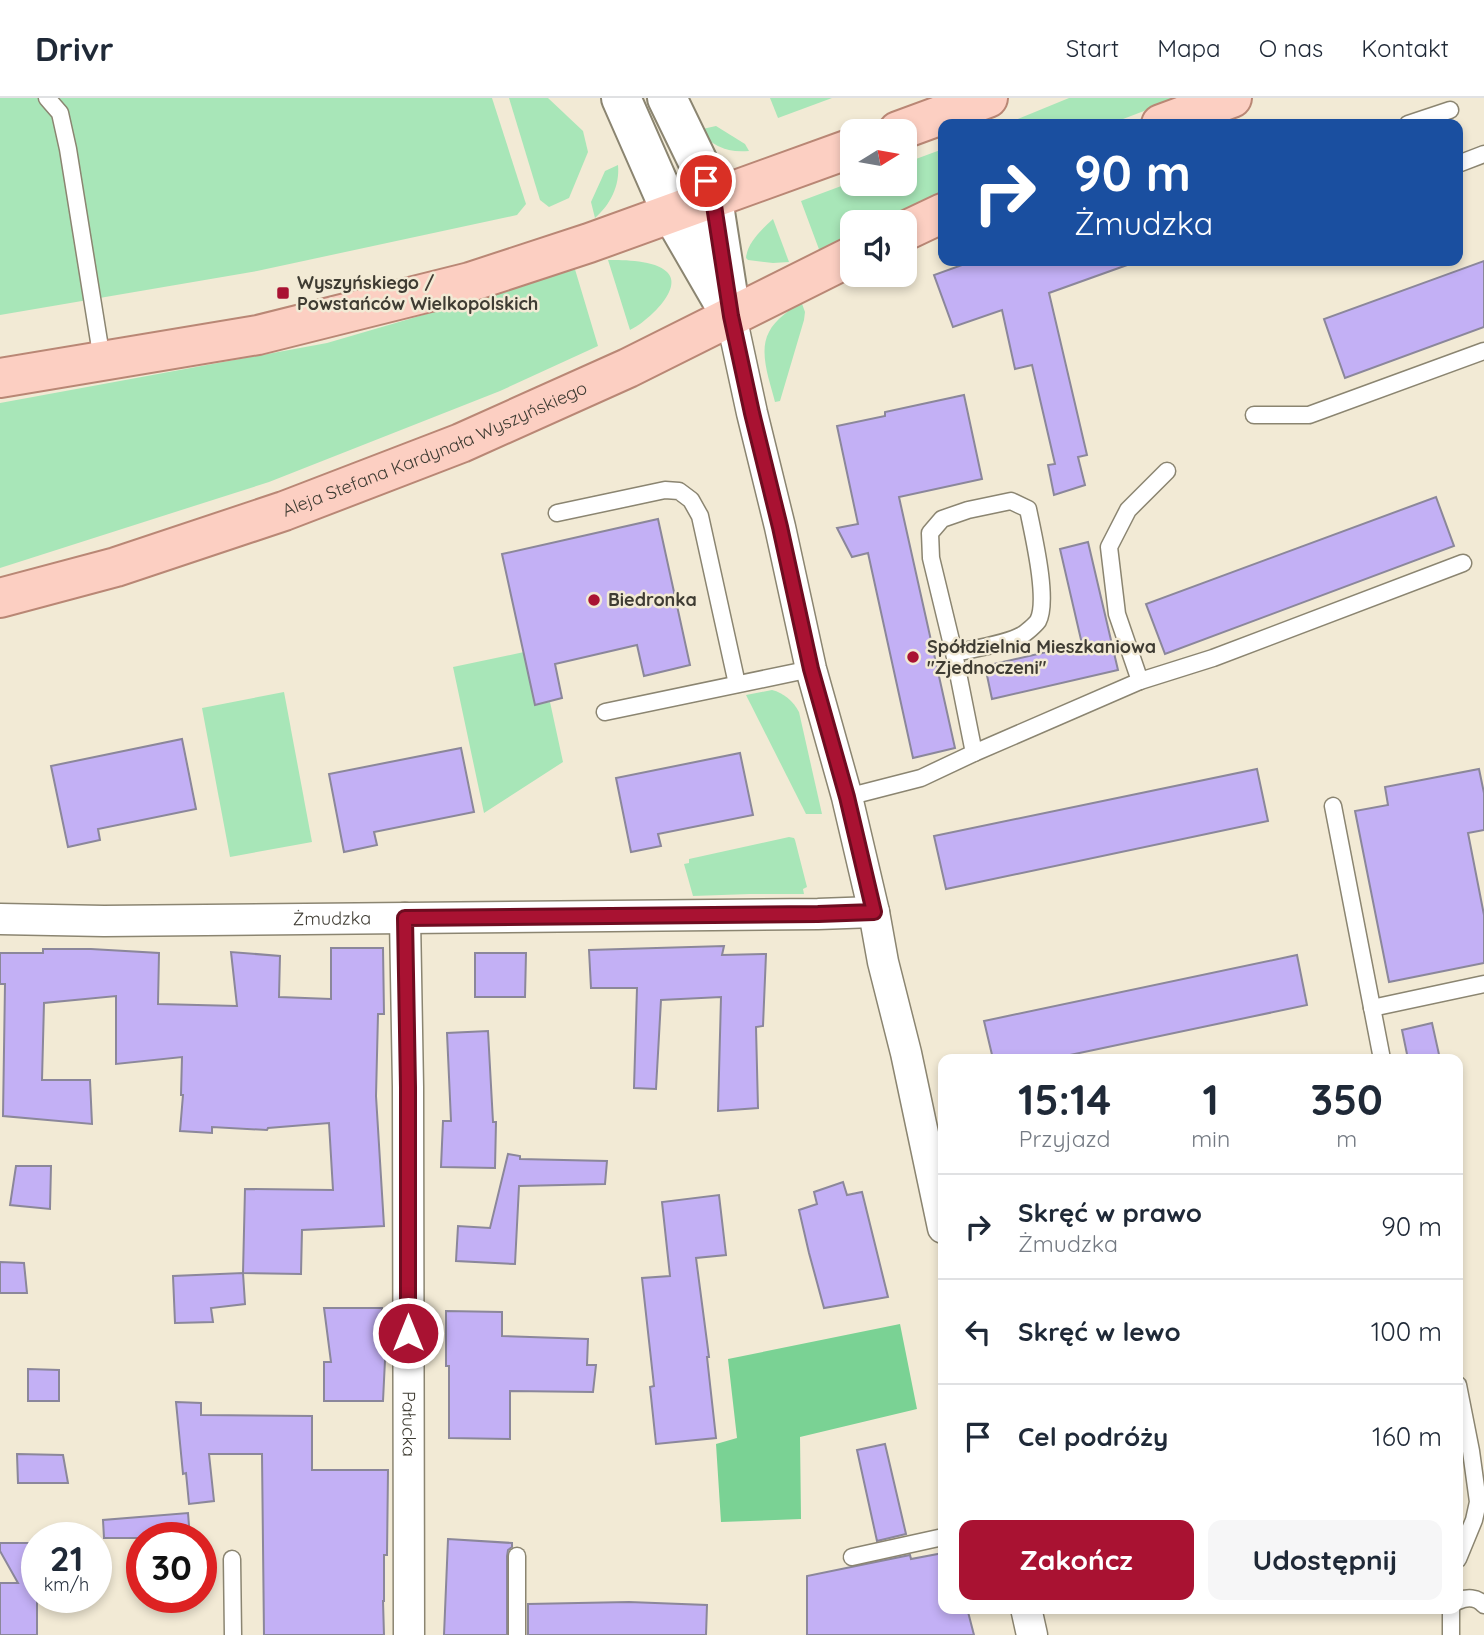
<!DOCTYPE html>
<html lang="pl">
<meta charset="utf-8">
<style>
body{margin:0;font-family:Quicksand,sans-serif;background:#f6f6f7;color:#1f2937;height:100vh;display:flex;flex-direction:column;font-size:26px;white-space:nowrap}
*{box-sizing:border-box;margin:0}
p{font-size:23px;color:#747a83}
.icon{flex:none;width:38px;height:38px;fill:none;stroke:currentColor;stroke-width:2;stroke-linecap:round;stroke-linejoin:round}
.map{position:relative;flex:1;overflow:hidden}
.drawer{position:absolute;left:938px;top:956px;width:525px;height:560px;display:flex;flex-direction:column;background:#fff;border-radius:14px;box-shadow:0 4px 10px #0003}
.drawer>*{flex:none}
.guide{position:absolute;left:938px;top:21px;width:525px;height:147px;border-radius:14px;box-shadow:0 4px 10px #0003;background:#1a4fa0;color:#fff;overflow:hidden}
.needle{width:46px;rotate:79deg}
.buttons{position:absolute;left:840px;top:21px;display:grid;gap:14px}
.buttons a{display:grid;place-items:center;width:77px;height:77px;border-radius:14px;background:#fff;box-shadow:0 4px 10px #0003;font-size:35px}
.speed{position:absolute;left:21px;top:1424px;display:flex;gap:14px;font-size:35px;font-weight:700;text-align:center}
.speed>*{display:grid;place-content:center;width:91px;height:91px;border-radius:50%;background:#fff;box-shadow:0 4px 10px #0003;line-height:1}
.speed small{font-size:18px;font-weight:400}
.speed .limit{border:10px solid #d22;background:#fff;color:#111}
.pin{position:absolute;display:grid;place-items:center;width:60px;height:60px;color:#fff;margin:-30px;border:4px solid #fff;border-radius:50%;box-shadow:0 2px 7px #0007}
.me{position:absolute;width:77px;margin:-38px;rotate:0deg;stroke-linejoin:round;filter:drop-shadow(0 0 5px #0008)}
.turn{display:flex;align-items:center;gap:24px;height:147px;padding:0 21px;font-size:32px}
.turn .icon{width:91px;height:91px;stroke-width:2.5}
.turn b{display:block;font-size:49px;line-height:60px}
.eta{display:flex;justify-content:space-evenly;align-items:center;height:119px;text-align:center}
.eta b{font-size:42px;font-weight:800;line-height:49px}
.primary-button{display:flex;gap:14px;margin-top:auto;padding:14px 21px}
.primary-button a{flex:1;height:80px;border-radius:14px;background:#a91232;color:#fff;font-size:28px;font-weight:800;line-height:80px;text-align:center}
.primary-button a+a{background:#f6f6f7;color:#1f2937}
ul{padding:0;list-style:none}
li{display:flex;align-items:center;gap:21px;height:105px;padding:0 21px;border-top:2px solid #e0e1e3}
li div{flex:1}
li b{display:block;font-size:26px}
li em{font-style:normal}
header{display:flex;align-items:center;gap:42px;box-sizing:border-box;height:98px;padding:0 35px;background:#fff;border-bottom:2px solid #e0e1e3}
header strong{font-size:33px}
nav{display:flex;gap:38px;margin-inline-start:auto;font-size:24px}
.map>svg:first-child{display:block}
.green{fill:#a8e6b8}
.forest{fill:#7ad294}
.building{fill:#c3b0f5;stroke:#8b879a;stroke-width:2}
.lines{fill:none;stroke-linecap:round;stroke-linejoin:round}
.lane-casing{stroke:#8b8571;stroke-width:19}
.street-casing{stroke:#8b8571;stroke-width:33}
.secondary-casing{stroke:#8b8571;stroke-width:42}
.primary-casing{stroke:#b98775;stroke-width:42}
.lane{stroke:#fff;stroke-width:16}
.street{stroke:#fff;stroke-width:30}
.secondary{stroke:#fff;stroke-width:38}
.primary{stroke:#fccfc2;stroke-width:38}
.route-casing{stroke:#6e0c20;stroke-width:18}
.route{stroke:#a91232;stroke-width:12}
.poi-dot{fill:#a91232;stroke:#f2ead5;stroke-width:2.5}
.labels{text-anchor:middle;stroke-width:5;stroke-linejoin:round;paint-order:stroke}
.poi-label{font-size:18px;font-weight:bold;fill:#3f3c33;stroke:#f2ead5;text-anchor:start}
.street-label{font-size:18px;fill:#3f3c33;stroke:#f2ead5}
</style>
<header>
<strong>Drivr</strong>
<nav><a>Start</a><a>Mapa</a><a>O nas</a><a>Kontakt</a></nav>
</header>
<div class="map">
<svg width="1484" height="1537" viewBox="0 0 1484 1537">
<rect width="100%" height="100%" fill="#f2ead5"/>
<!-- green -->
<g class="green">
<path d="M0,0H492L526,106L517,117L257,173L0,217Z"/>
<path d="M509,0H548L583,33L588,54L569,100L549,109L540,102Z"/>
<path d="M770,0H832L778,20Z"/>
<path d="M1069,0H1178L1110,26H1006Z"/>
<path d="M716,28L745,46L749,53C726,55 713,48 698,32Z"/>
<path d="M943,51V94L878,124H852V137L820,154L801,103L852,84V86H905V65Z"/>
<path d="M618,67C620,88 610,107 595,120L591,104L601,82L605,73Z"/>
<path d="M773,121L789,164L773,165L748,162L746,160C747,145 762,131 773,121Z"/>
<path d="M608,162C624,162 655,162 667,174C685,191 644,226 630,232Z"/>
<path d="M574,168L598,248L500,293L269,384L0,470V305L327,245L447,210Z"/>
<path d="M801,203L805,214L804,222L780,303L775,304C770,283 758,254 769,234C775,221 791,212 801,203Z"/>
<path d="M524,554L535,607L550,604L563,664L484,715L453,569Z"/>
<path d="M772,592C784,595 793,603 799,614L822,716H806L746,597Z"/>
<path d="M284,594L312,744L230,759L202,610Z"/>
<path d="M789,739L794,740L795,742L807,789L803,791L804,796H750L693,798L684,766L689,765V761Z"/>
</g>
<!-- forest -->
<path class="forest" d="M900,1226L917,1311L800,1339L801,1421L721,1424L716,1346L737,1340L728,1261Z"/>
<!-- building -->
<g class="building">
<path d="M973,163H1130V166L1049,195L1087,357L1078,359L1085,387L1054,397L1048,367L1055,366L1032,267L1015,271L1002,212L953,229L934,177Z"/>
<path d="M1484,163V229L1345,280L1324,221Z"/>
<path d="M964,297L982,381L899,399L955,650L913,660L868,455L852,459L837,430L858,426L837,328L885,318V314Z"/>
<path d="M1436,399L1454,448L1165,556L1146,506Z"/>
<path d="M658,421L690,567L644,578L637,547L555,566L562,600L535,607L502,456Z"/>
<path d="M1088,444L1118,572L992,601L985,568L1082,546L1060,451Z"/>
<path d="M182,641L196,711L98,731L100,742L68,749L51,668Z"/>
<path d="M461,650L474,714L374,734L377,747L344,754L329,676Z"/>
<path d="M740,655L753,717L658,736L661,748L631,754L616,680Z"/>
<path d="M1257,671L1268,723L946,791L934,738Z"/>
<path d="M1479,671L1484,695V732L1468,735L1484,817V865L1389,884L1355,713L1388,707L1385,689Z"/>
<path d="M724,848L722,857L766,856L763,928L756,929L758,1010L718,1013L721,899L661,902L656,991L634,990L637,890H591L589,852Z"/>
<path d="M331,850H383L384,916H378L376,998L384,1128L302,1132L301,1176L243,1175L245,1091L333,1092L329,1025L268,1030L267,1032L212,1029V1035L180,1033L183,997H181L182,959L116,966V898L44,905L42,982H90L92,1026L3,1018L5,886H0V855H43V851H91L159,855L158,906L237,908L231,854L280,858L279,899L331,901Z"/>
<path d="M475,855H526L525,899H475Z"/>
<path d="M1297,857L1307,907L1051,961H993L984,923Z"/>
<path d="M1432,925L1440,961H1408L1402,932Z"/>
<path d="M488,933L493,1024H496L495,1070L441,1069L443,1023H451L447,935Z"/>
<path d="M508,1056L520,1058V1061L607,1063L605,1086L519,1088L515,1166L456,1163L458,1128L490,1130Z"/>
<path d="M16,1068H51L50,1111L10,1107Z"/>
<path d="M843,1084L847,1097L862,1094L888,1199L824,1210L809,1155L799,1112L817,1106L814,1094Z"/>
<path d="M719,1097L726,1157L696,1160L709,1259H707L716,1340L656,1346L650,1289L654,1288L642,1180L670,1178L662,1104Z"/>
<path d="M0,1164L24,1165L27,1195H0Z"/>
<path d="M243,1175L245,1206L211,1210L213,1224L175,1225L173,1178Z"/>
<path d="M324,1210H382L385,1262L383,1303H324V1264H331Z"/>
<path d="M446,1213L502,1214V1238L588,1241L587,1267H596L593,1294L510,1293V1341L449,1340V1268H446Z"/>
<path d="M28,1271L59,1272V1303H28Z"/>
<path d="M176,1304L201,1305V1317L312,1318V1372H388L387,1457H384V1503H383L384,1537H264L262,1356H209L214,1403L189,1406L186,1375L183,1376Z"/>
<path d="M885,1346L906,1436L877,1443L857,1352Z"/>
<path d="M17,1356L63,1357L68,1385H18Z"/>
<path d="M188,1415L190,1440H104L103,1422Z"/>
<path d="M448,1441L512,1445V1449L508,1452L507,1458V1537H444Z"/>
<path d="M0,1445H37V1537H0V1485H18L0,1453Z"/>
<path d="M943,1455V1510H967L974,1537H807V1478L910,1457L911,1461Z"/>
<path d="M629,1504L707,1507L706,1537H528V1506Z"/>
</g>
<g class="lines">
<defs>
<g id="lane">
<path d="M47,0L60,15L68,51L102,262"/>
<path d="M1408,26L1450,12"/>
<path d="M1458,66L1484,56"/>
<path d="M1254,317H1309L1484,253"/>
<path d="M557,415L665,392L679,393L691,402L700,418L737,586"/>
<path d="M954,555C972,551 1007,546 1022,537C1026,535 1035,527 1038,523C1049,502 1033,436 1028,411L1011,403L968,412L942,421L930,435L931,460L954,555L974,655"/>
<path d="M1140,583L1117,516L1109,449L1128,412L1167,373"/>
<path d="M605,614L811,571"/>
<path d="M847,699L921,680L974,655L1140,583L1213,560L1463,465"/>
<path d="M1333,708L1382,961"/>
<path d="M1372,910L1484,886"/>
<path d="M1458,1287L1471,1353L1478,1404L1474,1422L1458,1461"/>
<path d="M517,1458V1537"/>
<path d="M852,1459L943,1439"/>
<path d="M232,1461L233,1537"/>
<path d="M1458,1503C1467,1499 1477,1499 1484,1507"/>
<path d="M1451,1510V1537"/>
</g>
<g id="street">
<path d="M731,218L752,315L780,429L811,571L847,699L874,814L883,864L906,955L943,1130"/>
<path id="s1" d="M405,820L408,989L409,1537"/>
<path id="s2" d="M0,821L104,823L818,816L874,814"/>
<path d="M1026,1510L1032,1537"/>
</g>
<g id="secondary">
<path d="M621,0L672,116L731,218"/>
<path d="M667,0L699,66L713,101L728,197"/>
</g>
<g id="primary">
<path d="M1161,26L1232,0"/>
<path d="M898,33L988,0"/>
<path d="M905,133L943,115"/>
<path d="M0,280L258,237L470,184L589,145L852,50"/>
<path id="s3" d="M0,500L116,469L284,413L461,345L628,270L852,158"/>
</g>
</defs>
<!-- lane casing -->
<use href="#lane" class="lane-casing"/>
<!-- street casing -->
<use href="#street" class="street-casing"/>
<!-- secondary casing -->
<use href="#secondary" class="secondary-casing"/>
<!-- primary casing -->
<use href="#primary" class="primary-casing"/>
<!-- lane -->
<use href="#lane" class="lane"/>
<!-- street -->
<use href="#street" class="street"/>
<!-- secondary -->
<use href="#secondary" class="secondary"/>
<!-- primary -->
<use href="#primary" class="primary"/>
</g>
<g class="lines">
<defs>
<path id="route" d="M408,1235V989L405,820L818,816L874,814L847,699L811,571L780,429L752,315L731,218L713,101L706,83"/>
</defs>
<!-- route casing -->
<use href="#route" class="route-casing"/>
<!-- route -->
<use href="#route" class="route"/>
</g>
<!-- markers -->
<g class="poi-dot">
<rect x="276" y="188" width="14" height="14" rx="3.5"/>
<circle cx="594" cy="502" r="7"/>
<circle cx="913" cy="559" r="7"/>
</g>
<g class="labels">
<!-- poi labels -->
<g class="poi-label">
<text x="297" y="191">Wyszyńskiego /<tspan x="297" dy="21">Powstańców Wielkopolskich</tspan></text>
<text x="608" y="508">Biedronka</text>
<text x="927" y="555">Spółdzielnia Mieszkaniowa<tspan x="927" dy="21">"Zjednoczeni"</tspan></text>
</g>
<!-- street labels -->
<g class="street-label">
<text dy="6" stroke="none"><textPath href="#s3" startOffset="460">Aleja Stefana Kardynała Wyszyńskiego</textPath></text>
<text dy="6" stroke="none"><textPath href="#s2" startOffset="332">Żmudzka</textPath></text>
<text dy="6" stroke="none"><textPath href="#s1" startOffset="506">Pałucka</textPath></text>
</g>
</g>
</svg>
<div class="buttons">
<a><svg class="needle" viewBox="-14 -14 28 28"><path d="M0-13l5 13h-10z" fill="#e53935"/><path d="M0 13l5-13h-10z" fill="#747a83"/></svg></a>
<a><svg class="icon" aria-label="sound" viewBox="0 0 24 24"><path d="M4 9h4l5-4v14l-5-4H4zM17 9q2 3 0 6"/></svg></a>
</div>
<div class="speed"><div>21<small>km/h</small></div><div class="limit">30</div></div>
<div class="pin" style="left:706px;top:83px;background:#d93025"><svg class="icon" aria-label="arrive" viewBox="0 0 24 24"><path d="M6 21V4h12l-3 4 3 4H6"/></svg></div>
<svg class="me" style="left:408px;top:1235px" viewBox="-20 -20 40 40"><circle r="17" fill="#a91232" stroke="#fff" stroke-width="3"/><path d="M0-11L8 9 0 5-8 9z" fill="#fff"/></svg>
<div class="guide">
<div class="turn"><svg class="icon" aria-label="right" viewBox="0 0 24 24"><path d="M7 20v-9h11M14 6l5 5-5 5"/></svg><div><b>90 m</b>Żmudzka</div></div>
</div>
<section class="drawer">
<div class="eta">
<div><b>15:14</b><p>Przyjazd</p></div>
<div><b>1</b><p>min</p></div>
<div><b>350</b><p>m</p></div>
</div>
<ul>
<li><svg class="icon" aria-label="right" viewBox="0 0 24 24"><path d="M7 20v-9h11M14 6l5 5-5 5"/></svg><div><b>Skręć w prawo</b><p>Żmudzka</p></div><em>90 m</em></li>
<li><svg class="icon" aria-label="left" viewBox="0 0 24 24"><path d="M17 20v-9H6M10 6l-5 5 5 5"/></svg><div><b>Skręć w lewo</b></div><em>100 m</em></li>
<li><svg class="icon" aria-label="arrive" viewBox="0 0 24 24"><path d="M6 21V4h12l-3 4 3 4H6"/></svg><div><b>Cel podróży</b></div><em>160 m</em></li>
</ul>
<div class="primary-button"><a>Zakończ</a><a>Udostępnij</a></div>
</section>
</div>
